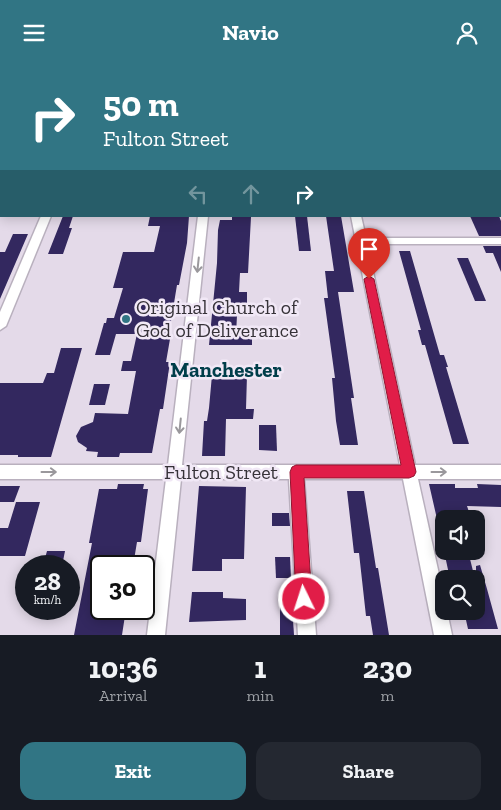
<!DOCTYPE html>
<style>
body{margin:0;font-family:"Zilla Slab",serif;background:#242831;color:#f1f3f6;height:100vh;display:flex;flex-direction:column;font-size:19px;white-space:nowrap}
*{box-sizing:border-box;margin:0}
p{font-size:16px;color:#9ea1a6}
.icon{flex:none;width:28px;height:28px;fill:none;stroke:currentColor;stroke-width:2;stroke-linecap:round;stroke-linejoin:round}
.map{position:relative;height:570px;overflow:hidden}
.panel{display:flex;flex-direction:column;background:#171b24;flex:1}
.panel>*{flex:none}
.guide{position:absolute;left:0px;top:0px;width:501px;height:152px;box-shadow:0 2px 12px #0003;background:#317584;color:#fff;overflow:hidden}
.tools{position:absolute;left:435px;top:445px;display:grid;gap:10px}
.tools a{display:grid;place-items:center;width:50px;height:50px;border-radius:10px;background:#171b24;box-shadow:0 2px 12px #0003;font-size:25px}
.speed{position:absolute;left:15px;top:490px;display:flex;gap:10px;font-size:25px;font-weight:700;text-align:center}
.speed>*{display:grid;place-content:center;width:65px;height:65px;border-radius:50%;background:#171b24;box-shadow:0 2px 12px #0003;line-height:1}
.speed small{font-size:12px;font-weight:400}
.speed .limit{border:2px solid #111;border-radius:8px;background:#fff;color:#111}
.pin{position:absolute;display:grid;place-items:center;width:42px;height:42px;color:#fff;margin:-51px -21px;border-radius:50% 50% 50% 0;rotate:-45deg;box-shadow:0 0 5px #0007}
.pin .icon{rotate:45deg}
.me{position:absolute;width:55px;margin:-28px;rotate:356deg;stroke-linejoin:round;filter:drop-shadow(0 0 4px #0008)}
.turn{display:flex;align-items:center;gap:18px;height:105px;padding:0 20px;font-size:22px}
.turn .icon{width:65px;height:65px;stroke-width:2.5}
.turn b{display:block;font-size:35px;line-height:42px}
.lanes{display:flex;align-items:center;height:48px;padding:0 20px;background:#0003;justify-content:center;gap:25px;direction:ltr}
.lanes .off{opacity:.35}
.eta{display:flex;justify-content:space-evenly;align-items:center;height:85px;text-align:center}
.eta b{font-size:30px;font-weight:800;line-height:35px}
.action{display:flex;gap:10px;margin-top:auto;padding:10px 20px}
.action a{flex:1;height:58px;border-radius:15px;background:#317584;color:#fff;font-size:20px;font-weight:800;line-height:58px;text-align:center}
.action a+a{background:#242831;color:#f1f3f6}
header{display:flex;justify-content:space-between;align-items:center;height:65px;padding:0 20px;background:#317584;color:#fff;font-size:22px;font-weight:800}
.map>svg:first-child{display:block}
.built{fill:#dacde2}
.building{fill:#33285f}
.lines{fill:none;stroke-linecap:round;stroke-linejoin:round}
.street-casing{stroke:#b9b0be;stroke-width:3}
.secondary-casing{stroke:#b9b0be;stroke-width:2}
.street{fill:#fff;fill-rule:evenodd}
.secondary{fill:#fff;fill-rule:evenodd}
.rail-casing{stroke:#68636b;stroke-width:4}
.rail{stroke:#f1e8f6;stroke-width:2.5;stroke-dasharray:7;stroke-linecap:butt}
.oneway{stroke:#9a989c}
.route{fill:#e11d48;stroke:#92132f}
.poi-dot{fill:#317584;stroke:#f1e8f6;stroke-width:2}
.labels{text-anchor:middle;stroke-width:5;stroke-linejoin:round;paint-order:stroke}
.poi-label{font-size:20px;fill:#363238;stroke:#f1e8f6;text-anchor:start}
.street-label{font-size:20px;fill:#363238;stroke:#f1e8f6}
.neighbourhood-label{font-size:21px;font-weight:bold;fill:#003e4a;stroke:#f1e8f6}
</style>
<header><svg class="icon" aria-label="menu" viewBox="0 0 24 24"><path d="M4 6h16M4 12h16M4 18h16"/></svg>Navio<svg class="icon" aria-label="person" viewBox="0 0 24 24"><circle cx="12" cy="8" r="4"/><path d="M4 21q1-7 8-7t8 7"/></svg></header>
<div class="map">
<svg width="501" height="570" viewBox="0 0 501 570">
<rect width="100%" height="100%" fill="#e4dae9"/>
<!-- built -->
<path class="built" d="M0,0H501V14L500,1H1L0,63Z"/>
<!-- building -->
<g class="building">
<path d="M63,151H73L69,163H72L63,189H48Z"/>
<path d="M150,151H189L187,178L179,220H177L168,274H170L166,297H170L163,344H160L152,388H120L119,392H97L98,387L86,386L87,383L78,377L76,371L81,362L93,357L95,348L128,349L136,306H121L123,296H131L137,269H116L110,290H95L104,258H106L107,253H114L123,223H113L123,187H154L160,161H148Z"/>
<path d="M295,151H307L311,186H299Z"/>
<path d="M326,151H341L354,227H338L354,333H351L358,380H340L336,356L332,313H335L324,233H328L325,206H334Z"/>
<path d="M470,151H499L501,156V171H479Z"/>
<path d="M232,152H251L248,208H240L239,227H247V250H237L236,270H252V280H209L217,198L218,165L220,155H232Z"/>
<path d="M13,169H28L0,234V187H5Z"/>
<path d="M483,181H501V207L493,188H486Z"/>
<path d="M399,186H410L440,290H444L448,302H446L469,379H453L425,280H422L418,265H421Z"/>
<path d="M457,193H468L486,236H475Z"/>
<path d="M61,283H82L51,392H18V390H0V318H43L47,308H54Z"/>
<path d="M212,310H247L246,344H254L253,354H226L225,391H202L204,356H207L209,343Z"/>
<path d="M94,319H110L105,340H89Z"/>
<path d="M259,360H276L277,386L259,385Z"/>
<path d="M118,419H144L143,424H148L141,477H137L133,501H101V544H126L122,570H74L92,478H89L99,424H117Z"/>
<path d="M429,419H455V423H478L477,419L501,420V442L467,441L469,447H464L466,454H437Z"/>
<path d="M0,421H20L14,437H0Z"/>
<path d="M199,421L246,422L244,494H222V506H192Z"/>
<path d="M347,426H364L376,503H378L389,570H373L370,551H366L359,488H354Z"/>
<path d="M16,437H40L25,491H0V463H8Z"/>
<path d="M272,448H289L290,461H272Z"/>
<path d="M47,486H65L62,501H43Z"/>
<path d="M444,486H468L475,514H450Z"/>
<path d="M275,492H290L291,513H276Z"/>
<path d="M480,500L487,524L498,564H468L464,546H476V501Z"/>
<path d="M192,527H223V533L246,534V555L189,557Z"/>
<path d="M280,540H292L294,570H280Z"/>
</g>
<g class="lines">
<defs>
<g id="street">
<rect x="484" y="0" width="7" height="1"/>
<rect x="500" y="66" width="1" height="4"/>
<rect x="500" y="118" width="1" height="8"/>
<rect x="0" y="138" width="1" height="6"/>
<path d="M41,151H51L6,261L0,265V247Z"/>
<path d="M198,151H208L182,400H400L351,151H361L366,173H501V179H367L415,400H501V414H418L444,532V546H447L452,570H434L403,414H304L316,570H298L289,414H181L165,570H147L166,414H0V400H168Z"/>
</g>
<g id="secondary">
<rect x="320" y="0" width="10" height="1"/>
<rect x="500" y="11" width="1" height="6"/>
</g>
</defs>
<!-- street casing -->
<use href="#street" class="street-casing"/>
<!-- secondary casing -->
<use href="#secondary" class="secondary-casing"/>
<!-- street -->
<use href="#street" class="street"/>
<!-- secondary -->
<use href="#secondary" class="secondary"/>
<defs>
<g id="rail">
<path d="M121,1L125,0"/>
<path d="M156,1L160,0"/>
</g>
</defs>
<!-- rail casing -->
<use href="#rail" class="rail-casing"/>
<!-- rail -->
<use href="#rail" class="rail"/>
</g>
<!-- one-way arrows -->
<defs><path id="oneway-shaft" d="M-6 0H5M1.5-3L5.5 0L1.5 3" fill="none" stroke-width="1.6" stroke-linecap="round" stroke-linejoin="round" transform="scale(1.25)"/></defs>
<g class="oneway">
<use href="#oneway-shaft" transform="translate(198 200) rotate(96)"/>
<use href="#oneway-shaft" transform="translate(180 361) rotate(96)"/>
<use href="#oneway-shaft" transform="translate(49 407)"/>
<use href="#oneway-shaft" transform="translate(439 407)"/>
</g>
<!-- route -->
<path class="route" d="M369,211L374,214L416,407L414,411L409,413H304L312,534L310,539L304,542L299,539L296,534L290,407L292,402L296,400H401L364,214Z"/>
<!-- markers -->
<circle class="poi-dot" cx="126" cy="254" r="5"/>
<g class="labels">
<!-- poi labels -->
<g class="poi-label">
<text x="136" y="249">Original Church of<tspan x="136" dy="23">God of Deliverance</tspan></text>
</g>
<!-- street labels -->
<g class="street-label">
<text x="221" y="414">Fulton Street</text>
</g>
<!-- neighbourhood labels -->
<g class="neighbourhood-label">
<text x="226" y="312">Manchester</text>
</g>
</g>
</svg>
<div class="tools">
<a><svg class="icon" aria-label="sound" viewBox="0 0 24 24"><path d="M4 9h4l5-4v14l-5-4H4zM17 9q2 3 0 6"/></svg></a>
<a><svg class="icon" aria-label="search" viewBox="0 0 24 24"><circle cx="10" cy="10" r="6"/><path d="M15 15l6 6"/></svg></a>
</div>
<div class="speed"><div>28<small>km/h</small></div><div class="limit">30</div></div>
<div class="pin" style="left:369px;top:214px;background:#d93025"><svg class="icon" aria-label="arrive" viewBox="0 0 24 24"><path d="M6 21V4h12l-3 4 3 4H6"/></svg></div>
<svg class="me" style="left:304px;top:534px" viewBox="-20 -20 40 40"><circle r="17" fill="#e11d48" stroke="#fff" stroke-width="3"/><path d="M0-11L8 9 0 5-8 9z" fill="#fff"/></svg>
<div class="guide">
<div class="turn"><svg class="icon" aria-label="right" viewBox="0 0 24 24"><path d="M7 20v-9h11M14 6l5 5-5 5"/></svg><div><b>50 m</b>Fulton Street</div></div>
<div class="lanes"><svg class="icon off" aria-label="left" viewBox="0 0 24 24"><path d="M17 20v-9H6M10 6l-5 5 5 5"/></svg><svg class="icon off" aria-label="ahead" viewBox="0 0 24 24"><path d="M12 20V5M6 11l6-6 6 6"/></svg><svg class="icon" aria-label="right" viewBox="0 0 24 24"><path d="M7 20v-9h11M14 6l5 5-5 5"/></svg></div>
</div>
</div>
<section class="panel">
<div class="eta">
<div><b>10:36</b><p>Arrival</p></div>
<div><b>1</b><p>min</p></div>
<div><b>230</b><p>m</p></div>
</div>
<div class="action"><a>Exit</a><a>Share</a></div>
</section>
